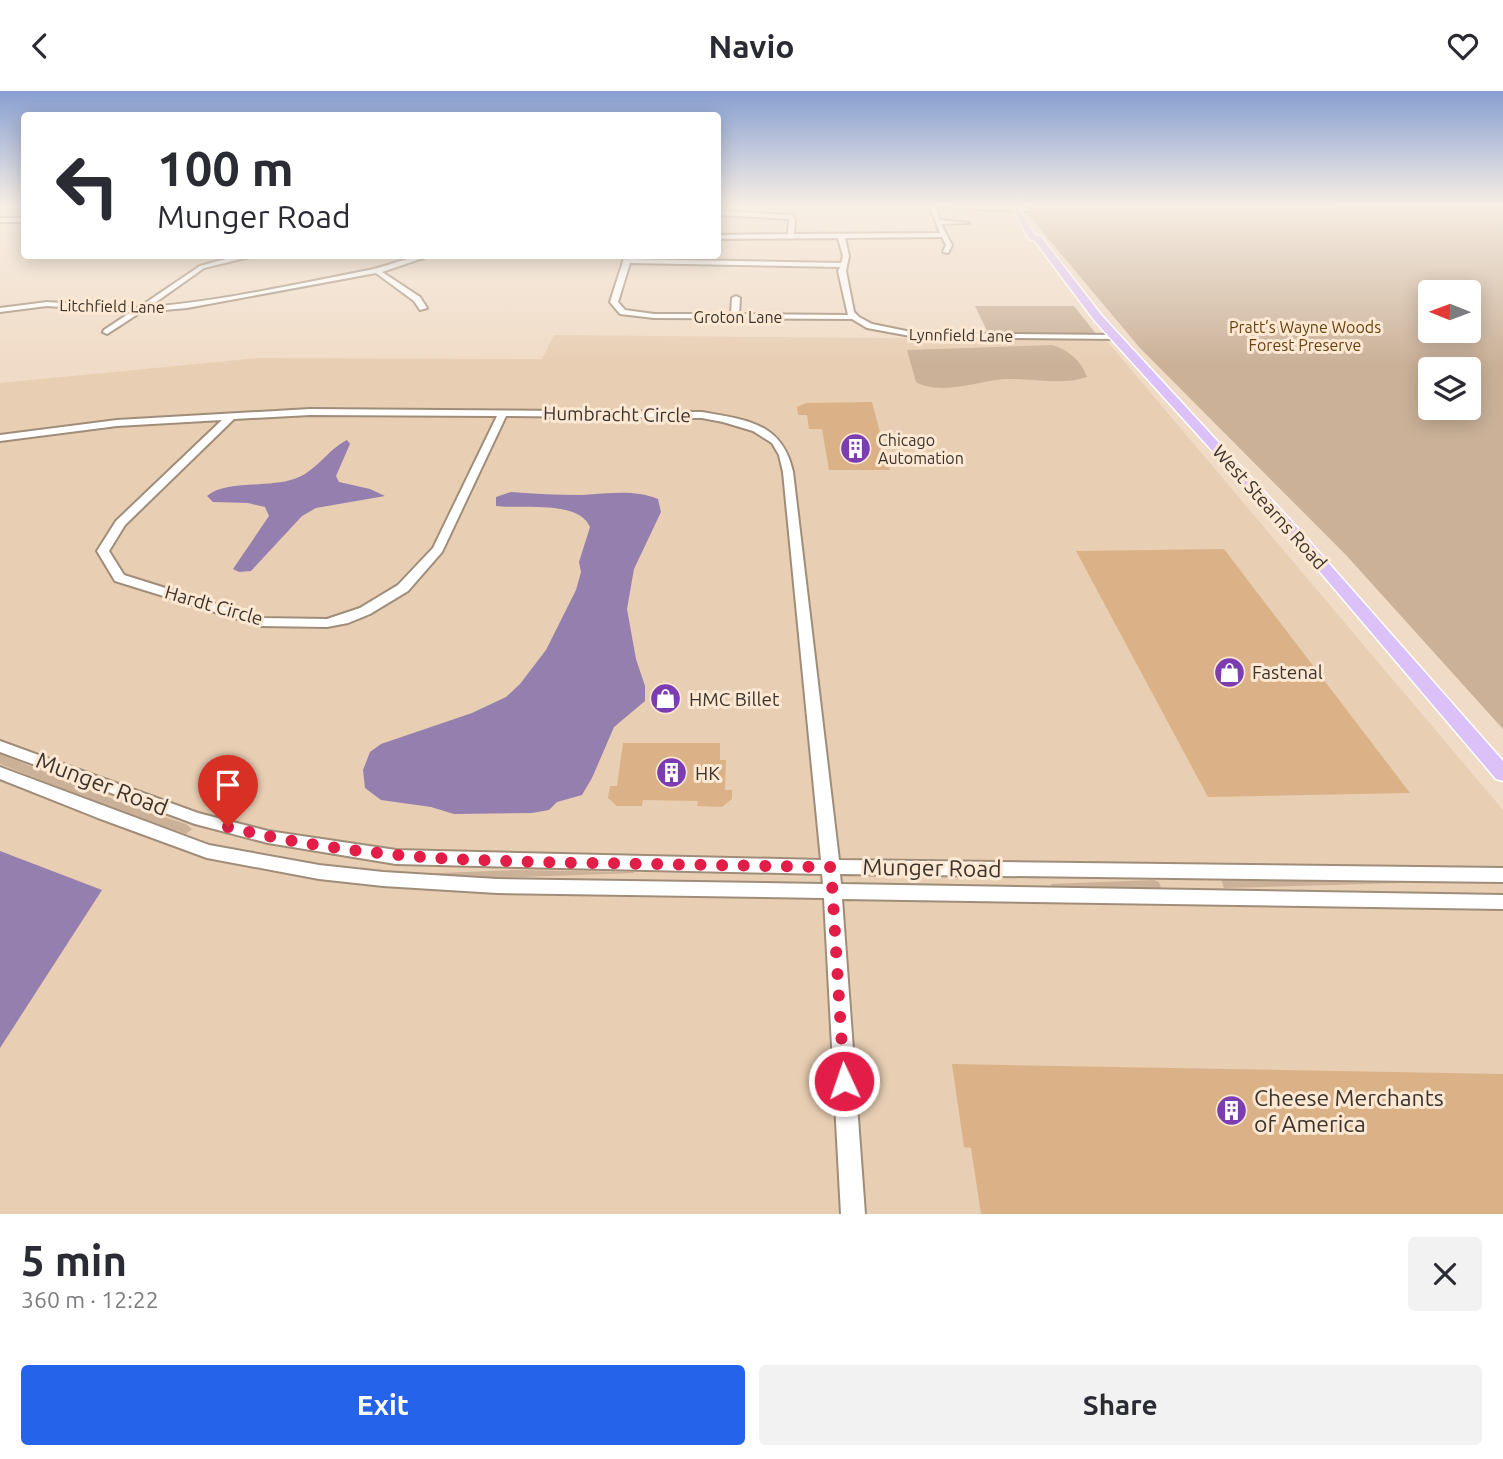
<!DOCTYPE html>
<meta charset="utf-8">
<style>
body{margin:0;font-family:Ubuntu,sans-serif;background:#f2f2f3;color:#2b2b33;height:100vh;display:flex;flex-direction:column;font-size:26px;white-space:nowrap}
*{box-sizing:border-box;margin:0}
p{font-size:23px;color:#7c7c81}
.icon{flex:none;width:38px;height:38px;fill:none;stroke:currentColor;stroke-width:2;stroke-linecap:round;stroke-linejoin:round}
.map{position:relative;height:1123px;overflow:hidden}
.sheet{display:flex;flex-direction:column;background:#fff;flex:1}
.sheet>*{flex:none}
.hud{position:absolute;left:21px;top:21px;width:700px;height:147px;border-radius:7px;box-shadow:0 4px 18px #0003;background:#fff;color:#2b2b33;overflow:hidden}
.needle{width:46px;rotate:271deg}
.controls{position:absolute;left:1418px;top:189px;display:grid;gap:14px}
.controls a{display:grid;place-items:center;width:63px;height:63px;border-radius:7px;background:#fff;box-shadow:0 4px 18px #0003;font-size:35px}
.pin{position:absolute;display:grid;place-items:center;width:60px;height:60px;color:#fff;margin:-72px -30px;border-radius:50% 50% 50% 0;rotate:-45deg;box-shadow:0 0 7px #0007}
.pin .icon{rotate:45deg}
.me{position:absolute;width:77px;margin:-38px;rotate:357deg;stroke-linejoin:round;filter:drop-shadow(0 0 5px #0008)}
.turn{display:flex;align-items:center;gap:24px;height:147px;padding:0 21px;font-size:32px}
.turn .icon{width:91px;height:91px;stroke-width:2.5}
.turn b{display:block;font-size:49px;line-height:60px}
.round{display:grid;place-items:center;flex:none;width:74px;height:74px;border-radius:7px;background:#f2f2f3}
.overview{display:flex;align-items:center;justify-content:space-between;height:119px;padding:0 21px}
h1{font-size:42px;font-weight:700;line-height:52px}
.button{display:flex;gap:14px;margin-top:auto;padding:14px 21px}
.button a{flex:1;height:80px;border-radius:7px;background:#2563eb;color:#fff;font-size:28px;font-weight:700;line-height:80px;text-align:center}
.button a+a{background:#f2f2f3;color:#2b2b33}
header{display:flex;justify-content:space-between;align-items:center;height:91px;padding:0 21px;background:#fff;font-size:32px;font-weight:700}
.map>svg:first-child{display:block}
.built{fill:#e8ceb3}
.green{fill:#cab198;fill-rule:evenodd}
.water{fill:#957fae}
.building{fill:#dbb288}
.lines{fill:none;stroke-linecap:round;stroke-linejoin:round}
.minor-casing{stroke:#a08d79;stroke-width:4}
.major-casing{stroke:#fff;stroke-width:3}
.minor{fill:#fff;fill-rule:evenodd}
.major{fill:#dbc1f7;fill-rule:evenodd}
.route{stroke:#e11d48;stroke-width:12;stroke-dasharray:0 21.6}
.labels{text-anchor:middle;stroke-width:6;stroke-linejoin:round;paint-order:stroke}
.far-street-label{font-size:16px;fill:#3d352d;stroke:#fde8d3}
.far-park-label{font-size:16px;fill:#6a4310;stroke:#fde8d3}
.far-poi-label{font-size:16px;fill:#3d352d;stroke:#fde8d3;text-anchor:start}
.street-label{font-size:19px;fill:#3d352d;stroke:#fde8d3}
.poi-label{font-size:19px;fill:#3d352d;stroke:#fde8d3;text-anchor:start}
.near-street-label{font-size:23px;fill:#3d352d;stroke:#fde8d3}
.near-poi-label{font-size:23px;fill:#3d352d;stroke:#fde8d3;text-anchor:start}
</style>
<header><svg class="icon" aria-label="back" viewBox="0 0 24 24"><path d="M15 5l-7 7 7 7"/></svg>Navio<svg class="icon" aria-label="heart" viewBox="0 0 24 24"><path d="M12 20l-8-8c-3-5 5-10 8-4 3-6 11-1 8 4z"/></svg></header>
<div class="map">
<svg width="1503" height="1123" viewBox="0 0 1503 1123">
<rect width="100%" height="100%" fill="#f0dbc6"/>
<!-- built -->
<g class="built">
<path d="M1022,116H1336L1342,119H1024Z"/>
<path d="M554,244L1106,249L1503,719V1123H0V292L258,267L542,268Z"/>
</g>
<!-- green -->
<g class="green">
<path d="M1336,116H1503V638L1346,464L1140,257L1024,119H1340ZM1430,201H1468V240H1430ZM1430,278H1468V317H1430Z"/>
<path d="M975,215H1074L1097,244H989Z"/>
<path d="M1051,254C1067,257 1082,271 1087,286C1061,295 1030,287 1004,288C978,290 940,305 916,291L907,259Z"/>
<path d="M0,663L130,715L186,733L192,738L186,743L127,723L0,673Z"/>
<path d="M516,779L634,781V782L494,787L416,783Z"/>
<path d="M1221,788L1398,789L1400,792L1224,797Z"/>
<path d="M1154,789L1159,791L1161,797H1052L1051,793Z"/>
</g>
<!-- water -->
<g class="water">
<path d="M347,349L350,353L336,385L339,391L370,398L385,405L316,417L302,425L251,480L239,481L233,478L269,425L265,416L248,412L213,411L207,405C225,389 268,397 294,388C316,381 327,359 347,349Z"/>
<path d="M511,401C534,403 558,404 582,404C608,403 633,398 658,408L661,421L634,478L627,518L636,568L645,595V610L614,636L592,687L582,704L557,711L549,719L532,722L454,723L431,716L381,709L365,697L363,679L370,661L381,653L472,622L506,606L520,593L546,559L576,499L581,481L579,471L590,436C579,409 521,418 496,415V406Z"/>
<path d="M0,760L102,799L0,957Z"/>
</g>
<!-- building -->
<g class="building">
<path d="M872,311L890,379H829L822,338H809L807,324H798L797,316L806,312Z"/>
<path d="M1224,458L1410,702L1208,706L1076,460Z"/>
<path d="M623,652H720V669H726L725,699H732V708L722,716L697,715L698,710L643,709L642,715H617L608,707L610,695H617Z"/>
<path d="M952,973L1503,983V1123H981L971,1057L964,1056Z"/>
</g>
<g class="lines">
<defs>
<g id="minor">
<path d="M930,116H936L940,129L969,132L941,133L952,154L948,162L943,161L946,154L942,146L845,147L849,165L846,180L854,221L859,226L872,233L916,242L1115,244L1119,246L1118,248L916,246L867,237L852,228L654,227L620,223L610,211L625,164H632L631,168L841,172L843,165L838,147L718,148V144L788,143L789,128L718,124V120L791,124L795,128L794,143L940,142ZM630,172L840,176L838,180L848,224L739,223L740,207L736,205L732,207L731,223H654L625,219L618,211Z"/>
<path d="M939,116H1004L1030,118L1027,120Z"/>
<rect x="0" y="127" width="24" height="4"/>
<path d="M240,164H258L204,177L149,216C223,210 296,193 369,179C390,175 410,164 432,164L382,181L420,206L427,217L420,219L414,210L376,182L187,217L141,221L107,243L103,241L104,239L131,221L47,215L0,221V217L47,211L138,217L200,175Z"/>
<path d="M310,318L702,321C746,329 782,331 793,381L839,769L1503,777V791L840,783L841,793L1503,804V818L842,808L865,1123H841L824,807L497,802L383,795L319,788L207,767L98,727L0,688V676L209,754L319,774L383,781L497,788L823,793L822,783L396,773L268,752L195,733L0,661V650L198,722L268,740L396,759L821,769L783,381L779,364L772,352L753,340L723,331L702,327L506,325L442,461L408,500L370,523L348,532L327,536L260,535L115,490L97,460L116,430L222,329L117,335L0,350V344L117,329ZM310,324L497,325L433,457L398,494L360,517L327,528L261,527L124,484L109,460L125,434L234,328Z"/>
</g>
<path id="major" d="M1012,116H1018L1035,144L1041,146L1102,225L1303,443L1503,670V690L1496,688L1293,449L1094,229L1035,150L1029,148Z"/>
</defs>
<!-- minor casing -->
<use href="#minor" class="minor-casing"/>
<!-- major casing -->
<use href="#major" class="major-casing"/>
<!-- minor -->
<use href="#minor" class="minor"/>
<!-- major -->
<use href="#major" class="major"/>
</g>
<!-- sky -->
<linearGradient id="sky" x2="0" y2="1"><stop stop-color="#879fd1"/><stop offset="0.42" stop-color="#f8efe5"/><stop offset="1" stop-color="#f8efe5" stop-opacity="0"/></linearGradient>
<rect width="1503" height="273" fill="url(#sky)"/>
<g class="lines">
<!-- route -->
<path class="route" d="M228,736C353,767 465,770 592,772C671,773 751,775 831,776L844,990"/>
</g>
<!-- icons -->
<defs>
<symbol id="building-disc" viewBox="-11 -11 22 22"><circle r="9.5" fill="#7d3db2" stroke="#fde8d3"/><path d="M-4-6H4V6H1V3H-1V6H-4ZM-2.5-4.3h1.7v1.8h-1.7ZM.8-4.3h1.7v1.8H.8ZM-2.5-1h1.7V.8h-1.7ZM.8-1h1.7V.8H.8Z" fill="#fff"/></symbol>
<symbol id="shop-disc" viewBox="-11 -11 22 22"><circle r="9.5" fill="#7d3db2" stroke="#fde8d3"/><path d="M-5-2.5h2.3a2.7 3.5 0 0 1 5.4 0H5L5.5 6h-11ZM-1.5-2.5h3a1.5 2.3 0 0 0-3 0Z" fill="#fff"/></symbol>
</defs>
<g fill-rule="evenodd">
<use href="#building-disc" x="838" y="340" width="35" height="35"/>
<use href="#shop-disc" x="1212" y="564" width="35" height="35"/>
<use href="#shop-disc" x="648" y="590" width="35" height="35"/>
<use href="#building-disc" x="654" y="664" width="35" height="35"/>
<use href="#building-disc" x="1214" y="1002" width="35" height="35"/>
</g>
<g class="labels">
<!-- far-street labels -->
<g class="far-street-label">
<text transform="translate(112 215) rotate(1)" y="6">Litchfield Lane</text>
<text x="738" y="232">Groton Lane</text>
<text transform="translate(961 244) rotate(1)" y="6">Lynnfield Lane</text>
</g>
<!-- far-park labels -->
<g class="far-park-label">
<text x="1305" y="242">Pratt’s Wayne Woods<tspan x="1305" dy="18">Forest Preserve</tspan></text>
</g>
<!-- far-poi labels -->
<g class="far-poi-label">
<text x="878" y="355">Chicago<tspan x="878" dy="18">Automation</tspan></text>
</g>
<!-- street labels -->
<g class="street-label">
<text transform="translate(617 323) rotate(1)" y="7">Humbracht Circle</text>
<text transform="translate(1270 416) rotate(48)" y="7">West Stearns Road</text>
<text transform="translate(214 514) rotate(16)" y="7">Hardt Circle</text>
</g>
<!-- poi labels -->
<g class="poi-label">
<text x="1252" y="588">Fastenal</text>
<text x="689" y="615">HMC Billet</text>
<text x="695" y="689">HK</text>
</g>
<!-- near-street labels -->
<g class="near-street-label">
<text transform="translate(102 693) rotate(21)" y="8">Munger Road</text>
<text transform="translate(932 777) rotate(1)" y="8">Munger Road</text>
</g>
<!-- near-poi labels -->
<g class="near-poi-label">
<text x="1254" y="1015">Cheese Merchants<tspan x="1254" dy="26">of America</tspan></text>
</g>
</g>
</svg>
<div class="controls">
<a><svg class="needle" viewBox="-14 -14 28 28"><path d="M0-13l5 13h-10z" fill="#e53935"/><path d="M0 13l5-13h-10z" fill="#7c7c81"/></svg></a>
<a><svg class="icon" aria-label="layers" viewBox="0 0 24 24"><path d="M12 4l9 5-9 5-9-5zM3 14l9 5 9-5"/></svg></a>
</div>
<div class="pin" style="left:228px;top:736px;background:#d93025"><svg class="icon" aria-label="arrive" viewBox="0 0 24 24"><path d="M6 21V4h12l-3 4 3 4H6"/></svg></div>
<svg class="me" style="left:844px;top:990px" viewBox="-20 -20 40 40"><circle r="17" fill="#e11d48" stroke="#fff" stroke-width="3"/><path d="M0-11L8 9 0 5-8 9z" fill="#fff"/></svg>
<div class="hud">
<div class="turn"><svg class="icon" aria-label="left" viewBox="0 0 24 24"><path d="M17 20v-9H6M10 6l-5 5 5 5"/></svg><div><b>100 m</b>Munger Road</div></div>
</div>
</div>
<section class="sheet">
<div class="overview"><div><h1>5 min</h1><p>360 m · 12:22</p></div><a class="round"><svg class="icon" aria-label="close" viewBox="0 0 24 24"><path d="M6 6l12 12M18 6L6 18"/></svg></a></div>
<div class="button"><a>Exit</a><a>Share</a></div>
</section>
